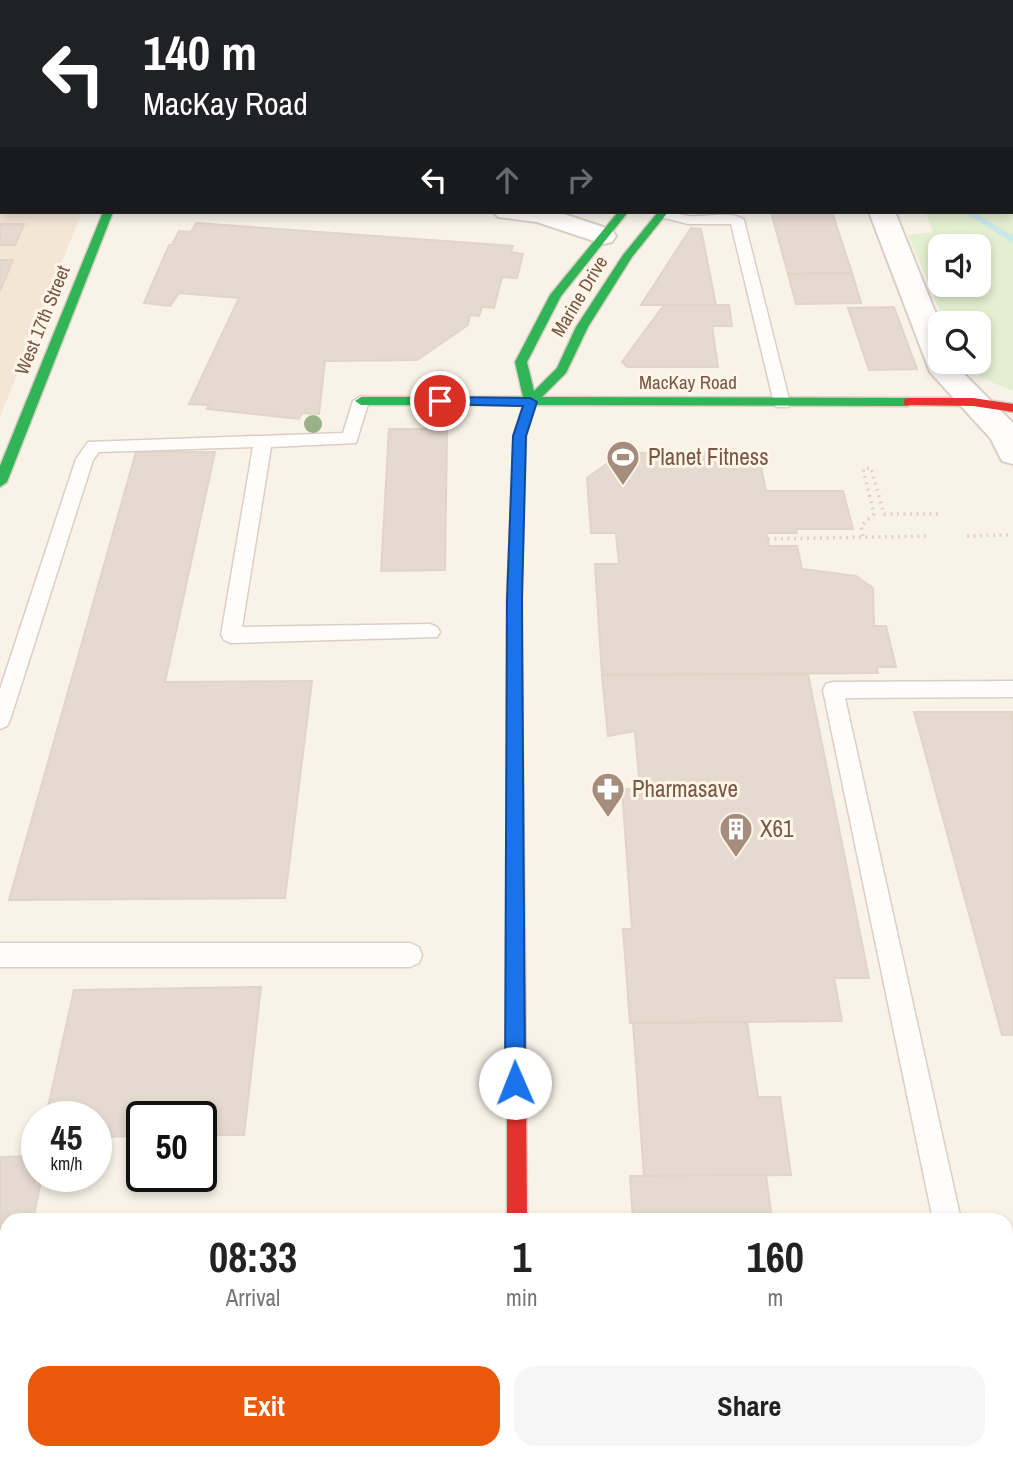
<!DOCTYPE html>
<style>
body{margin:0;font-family:"Archivo Narrow",sans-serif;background:#f6f6f6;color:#222;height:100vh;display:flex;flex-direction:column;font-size:26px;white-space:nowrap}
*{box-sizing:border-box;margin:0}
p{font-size:23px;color:#767676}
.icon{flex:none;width:38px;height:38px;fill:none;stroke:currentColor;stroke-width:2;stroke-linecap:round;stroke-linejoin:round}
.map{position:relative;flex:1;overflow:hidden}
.panel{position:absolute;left:0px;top:1213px;width:1013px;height:247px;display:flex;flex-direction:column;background:#fff;border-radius:21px 21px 0 0;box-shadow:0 4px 10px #0003}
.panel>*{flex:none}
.top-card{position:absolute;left:0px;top:0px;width:1013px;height:214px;box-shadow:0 4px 10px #0003;background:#202124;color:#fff;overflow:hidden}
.fabs{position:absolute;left:928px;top:234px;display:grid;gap:14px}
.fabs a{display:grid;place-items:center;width:63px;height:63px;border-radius:14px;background:#fff;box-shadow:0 4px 10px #0003;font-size:35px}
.speed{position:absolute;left:21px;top:1101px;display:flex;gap:14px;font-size:35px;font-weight:700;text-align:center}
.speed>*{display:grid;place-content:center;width:91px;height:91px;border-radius:50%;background:#fff;box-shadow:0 4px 10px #0003;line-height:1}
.speed small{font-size:18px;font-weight:400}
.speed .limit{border:4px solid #111;border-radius:10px;background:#fff;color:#111}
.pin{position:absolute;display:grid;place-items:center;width:60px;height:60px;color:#fff;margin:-30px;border:4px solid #fff;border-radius:50%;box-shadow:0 2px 7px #0007}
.me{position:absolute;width:77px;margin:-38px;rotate:359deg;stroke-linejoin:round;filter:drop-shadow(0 0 5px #0008)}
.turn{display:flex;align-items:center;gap:24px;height:147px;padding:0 28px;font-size:32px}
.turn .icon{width:91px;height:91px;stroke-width:2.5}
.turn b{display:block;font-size:49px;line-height:60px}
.lanes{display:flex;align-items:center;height:66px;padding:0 28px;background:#0003;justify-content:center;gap:35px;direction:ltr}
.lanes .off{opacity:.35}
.eta{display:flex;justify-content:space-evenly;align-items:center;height:119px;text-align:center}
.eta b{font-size:42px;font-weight:700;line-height:49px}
.button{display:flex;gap:14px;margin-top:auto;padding:14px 28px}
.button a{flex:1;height:80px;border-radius:21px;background:#ea580c;color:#fff;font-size:28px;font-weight:700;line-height:80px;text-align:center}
.button a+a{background:#f6f6f6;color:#222}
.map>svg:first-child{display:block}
.residential{fill:#f4e6d5}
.green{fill:#e3efd0;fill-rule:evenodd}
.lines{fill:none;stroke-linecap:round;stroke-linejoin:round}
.stream{fill:#c8e7e9;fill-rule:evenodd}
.building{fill:#e5dacf;stroke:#e1d4c9;stroke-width:2}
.lane-casing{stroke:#d9cfc5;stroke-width:3}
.street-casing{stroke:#d9cfc5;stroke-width:4}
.fast-casing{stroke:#d8cdc3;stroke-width:3}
.slow-casing{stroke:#d8cdc3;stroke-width:3}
.jam-casing{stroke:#d8cdc3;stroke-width:3}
.path-far1{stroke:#dcd3ce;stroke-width:2.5;stroke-dasharray:1 3.5;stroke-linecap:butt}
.path{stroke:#dcd3ce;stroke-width:3.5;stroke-dasharray:2 4.5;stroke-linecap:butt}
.lane{fill:#fefdfb;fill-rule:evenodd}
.street{fill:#fefdfb;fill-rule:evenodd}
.fast{fill:#30b455;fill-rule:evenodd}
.slow{fill:#ff9f0a;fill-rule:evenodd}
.jam{fill:#e5322d;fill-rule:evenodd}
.tree{fill:#99b088}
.route{fill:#1a73e8;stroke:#114b97;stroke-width:2}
.labels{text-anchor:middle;stroke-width:6;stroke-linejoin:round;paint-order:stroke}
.far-street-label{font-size:19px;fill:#785745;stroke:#fff6e9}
.poi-label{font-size:23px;fill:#785745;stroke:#fff6e9;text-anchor:start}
</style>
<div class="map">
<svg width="1013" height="1458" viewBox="0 0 1013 1458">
<rect width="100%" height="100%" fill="#f8f2e7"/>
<!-- residential -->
<path class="residential" d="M0,147L2,212H82L0,417Z"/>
<!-- green -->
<g class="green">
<path d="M0,0H490L495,2H2V126Z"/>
<path d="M1012,201H1013V391L982,378L963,362H978V324H945L908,235L933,232L925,212H1012ZM940,247H978V285H940Z"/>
</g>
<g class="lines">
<!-- stream -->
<g class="stream">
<rect x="0" y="51" width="2" height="4"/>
<path d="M964,212H973L1013,236V243Z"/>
</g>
</g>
<!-- building -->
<g class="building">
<path d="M898,0H1013V130L1012,2Z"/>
<path d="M771,212H832L852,273L788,274Z"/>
<path d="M196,223L513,246L511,252L523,254L517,278L502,277L494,308L482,307L479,316L470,315L468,325L417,360L325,361L319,414L302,413L299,419L207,409L209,405L189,404L239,298L179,293L170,306L144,303L169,245H172L179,231L191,232Z"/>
<path d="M0,224H24L15,245H0Z"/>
<path d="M691,228L701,229L716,305H641Z"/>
<path d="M0,260H13L0,291Z"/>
<path d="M852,273L861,303L796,304L788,274Z"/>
<path d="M664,305H729L732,326H712L718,367H627L622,362Z"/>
<path d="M894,307L917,369L869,370L848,308Z"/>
<path d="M389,429H447L445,570L381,571Z"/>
<path d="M136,452H215L165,682L312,681L285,898L9,900Z"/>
<path d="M758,452L766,491H843L853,529H796L797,533H766L769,546H797L802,569L856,576L873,588L874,626H886L896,667H877L878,673L602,675L595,564H619L616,533H591L587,478L622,453Z"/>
<path d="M808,674L869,978H834L842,1021L630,1023L623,929H632L622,789H640L635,731L608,736L602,675Z"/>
<path d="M914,712H1013V1035H1002Z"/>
<path d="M261,987L244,1135H201V1116H142V1136L96,1137V1116H46L74,990Z"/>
<path d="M747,1022L758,1097H780L791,1175L644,1176L633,1023Z"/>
<path d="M37,1156V1176H42L33,1220H7V1338L0,1371V1157Z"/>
<path d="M766,1175L772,1220H633L630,1176Z"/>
<path d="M647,1452H803L804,1458H647Z"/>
</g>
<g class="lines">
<defs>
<g id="lane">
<path d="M656,212C668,212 678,214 689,216C705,218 732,210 744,220L790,403L788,407H776L774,403L731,224H688L657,216Z"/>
<path d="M361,396L369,401L356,443L271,447L242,627L430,624L437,627L440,632L437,637L231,643L224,640L221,635L253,447L99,452L93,460L10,720L7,726L0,729V689L76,459L88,442L343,433L353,401Z"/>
<path d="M1013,681V697L845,698L961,1220H933L823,690L826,684L833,682Z"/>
<path d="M0,943H410L419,947L422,955L419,963L410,967H0Z"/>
<path d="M1006,1439L1013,1446V1458H986L985,1452H1006Z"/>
</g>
<g id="street">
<path d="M538,0H567L568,2H539Z"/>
<rect x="0" y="128" width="2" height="15"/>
<path d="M494,212H558L612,230L616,236L612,242L603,244L537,222L498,217Z"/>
<path d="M869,212H895L940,324V362H956L958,368L1013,423V464L1002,461L991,439L930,372Z"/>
</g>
<g id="fast">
<rect x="700" y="0" width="8" height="2"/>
<path d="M801,0H809L800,2Z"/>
<path d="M832,0H841L831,2Z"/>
<path d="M103,212H113L7,482L0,487V466Z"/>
<path d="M618,212H628L561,296L527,362L534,391L557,368L576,327L623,255L658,212H668L632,257L588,327L566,373L542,397L908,398L914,402L908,406L535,405L526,436L521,600L525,965L522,971L516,974L510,971L507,965V600L514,436L523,405H361L355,401L361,397H523L515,362L550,295Z"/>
</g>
<g id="slow">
<rect x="1012" y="175" width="1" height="7"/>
<rect x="509" y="1452" width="24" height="6"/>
</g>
<g id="jam">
<path d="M908,398H973L1013,404V412L973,406L904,405V399Z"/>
<path d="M516,956L522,959L525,965L527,1220H507V965L510,959Z"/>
</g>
</defs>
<!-- lane casing -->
<use href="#lane" class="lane-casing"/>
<!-- street casing -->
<use href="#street" class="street-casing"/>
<!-- fast casing -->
<use href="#fast" class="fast-casing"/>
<!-- slow casing -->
<use href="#slow" class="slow-casing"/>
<!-- jam casing -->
<use href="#jam" class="jam-casing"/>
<!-- path-far1 -->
<path class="path-far1" d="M353,0L359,2"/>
<!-- path -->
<g class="path">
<path d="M863,536L861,526L874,514L863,469L871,468L884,514H939"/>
<path d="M967,536L1011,535"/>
<path d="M768,539L930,536"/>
</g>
<!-- lane -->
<use href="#lane" class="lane"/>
<!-- street -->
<use href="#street" class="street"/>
<!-- fast -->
<use href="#fast" class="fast"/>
<!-- slow -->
<use href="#slow" class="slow"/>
<!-- jam -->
<use href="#jam" class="jam"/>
</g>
<!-- trees -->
<circle class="tree" cx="313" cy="424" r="9"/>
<!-- route -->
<path class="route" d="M440,397L530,398L537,402L526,436L522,600L525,1083L522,1090L515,1093L508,1090L505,1083L507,600L513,436L523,406L436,404V399Z"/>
<!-- icons -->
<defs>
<symbol id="stadium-pin" viewBox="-11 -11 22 30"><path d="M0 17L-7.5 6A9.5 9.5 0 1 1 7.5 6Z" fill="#a58d7e" stroke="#fff6e9"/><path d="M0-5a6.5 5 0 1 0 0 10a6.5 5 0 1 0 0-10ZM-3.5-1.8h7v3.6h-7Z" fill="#fff"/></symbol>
<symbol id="pharmacy-pin" viewBox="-11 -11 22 30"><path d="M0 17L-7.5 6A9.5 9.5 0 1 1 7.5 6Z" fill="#a58d7e" stroke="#fff6e9"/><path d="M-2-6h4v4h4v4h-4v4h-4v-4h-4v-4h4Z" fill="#fff"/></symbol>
<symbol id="building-pin" viewBox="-11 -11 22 30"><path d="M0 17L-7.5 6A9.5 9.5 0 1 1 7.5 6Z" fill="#a58d7e" stroke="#fff6e9"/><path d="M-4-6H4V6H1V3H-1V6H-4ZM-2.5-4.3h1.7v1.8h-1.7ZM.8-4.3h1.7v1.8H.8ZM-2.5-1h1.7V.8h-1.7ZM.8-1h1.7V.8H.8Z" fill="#fff"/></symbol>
</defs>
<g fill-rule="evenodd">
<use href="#stadium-pin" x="604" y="438" width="38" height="52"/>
<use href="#pharmacy-pin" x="589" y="770" width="38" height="52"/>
<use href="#building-pin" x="717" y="810" width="38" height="52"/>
</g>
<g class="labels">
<!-- far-street labels -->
<g class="far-street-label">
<text transform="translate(579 296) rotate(-59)" y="7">Marine Drive</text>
<text transform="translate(42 320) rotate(-68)" y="7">West 17th Street</text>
<text x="688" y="389">MacKay Road</text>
</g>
<!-- poi labels -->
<g class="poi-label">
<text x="648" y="465">Planet Fitness</text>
<text x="632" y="797">Pharmasave</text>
<text x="760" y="837">X61</text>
</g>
</g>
</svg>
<div class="fabs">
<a><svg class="icon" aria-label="sound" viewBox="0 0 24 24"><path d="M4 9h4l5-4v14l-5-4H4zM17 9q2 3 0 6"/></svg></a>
<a><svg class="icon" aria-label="search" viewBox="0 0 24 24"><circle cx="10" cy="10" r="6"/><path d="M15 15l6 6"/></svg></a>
</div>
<div class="speed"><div>45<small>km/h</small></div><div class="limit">50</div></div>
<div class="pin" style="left:440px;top:401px;background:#d93025"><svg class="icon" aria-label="arrive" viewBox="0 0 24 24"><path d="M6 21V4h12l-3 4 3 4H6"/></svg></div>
<svg class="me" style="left:515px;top:1083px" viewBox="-20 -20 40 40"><circle r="19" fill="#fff"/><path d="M0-13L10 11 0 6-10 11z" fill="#1a73e8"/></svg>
<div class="top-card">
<div class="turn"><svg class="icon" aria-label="left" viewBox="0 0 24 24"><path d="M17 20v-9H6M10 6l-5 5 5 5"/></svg><div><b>140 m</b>MacKay Road</div></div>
<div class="lanes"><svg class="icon" aria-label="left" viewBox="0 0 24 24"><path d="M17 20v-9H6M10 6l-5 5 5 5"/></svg><svg class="icon off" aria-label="ahead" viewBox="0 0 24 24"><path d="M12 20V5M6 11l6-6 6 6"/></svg><svg class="icon off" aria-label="right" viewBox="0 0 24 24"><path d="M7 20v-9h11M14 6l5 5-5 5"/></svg></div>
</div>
<section class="panel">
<div class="eta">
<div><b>08:33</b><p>Arrival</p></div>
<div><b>1</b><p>min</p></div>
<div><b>160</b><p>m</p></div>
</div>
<div class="button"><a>Exit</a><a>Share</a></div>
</section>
</div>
